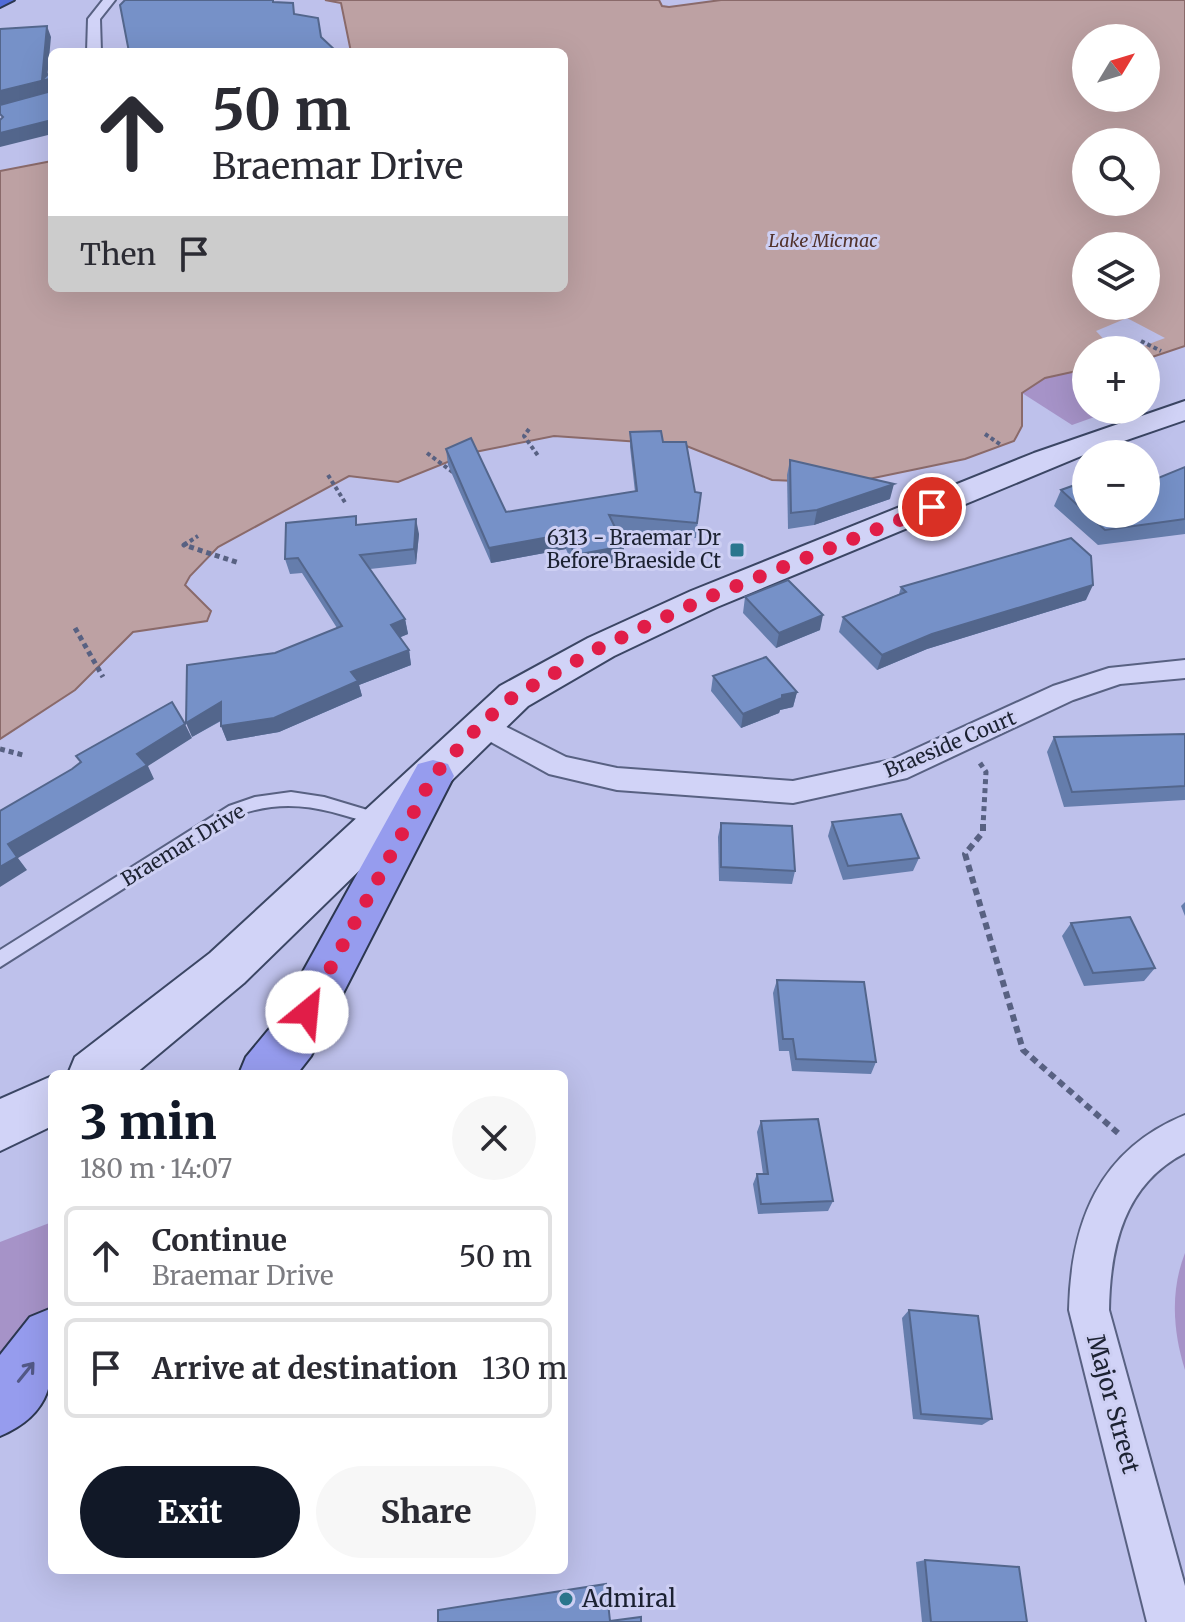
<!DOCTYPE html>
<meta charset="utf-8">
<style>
body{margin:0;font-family:Merriweather,serif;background:#f7f7f7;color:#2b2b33;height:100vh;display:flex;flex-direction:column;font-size:30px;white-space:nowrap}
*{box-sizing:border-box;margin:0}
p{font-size:26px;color:#7c7c81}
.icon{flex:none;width:44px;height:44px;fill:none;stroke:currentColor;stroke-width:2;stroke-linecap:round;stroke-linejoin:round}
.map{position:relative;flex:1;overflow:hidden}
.panel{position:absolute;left:48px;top:1070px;width:520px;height:504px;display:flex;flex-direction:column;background:#fff;border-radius:12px;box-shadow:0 8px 32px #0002}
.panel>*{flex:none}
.banner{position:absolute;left:48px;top:48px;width:520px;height:244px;border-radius:12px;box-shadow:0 8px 32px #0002;background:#fff;color:#2b2b33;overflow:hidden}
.needle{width:52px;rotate:52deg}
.controls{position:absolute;left:1072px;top:24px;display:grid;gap:16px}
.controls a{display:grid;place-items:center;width:88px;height:88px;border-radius:50%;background:#fff;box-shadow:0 8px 32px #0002;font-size:40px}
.pin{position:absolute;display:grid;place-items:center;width:68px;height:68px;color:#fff;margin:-34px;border:4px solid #fff;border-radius:50%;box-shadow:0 2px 8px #0007}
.me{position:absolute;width:88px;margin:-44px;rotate:28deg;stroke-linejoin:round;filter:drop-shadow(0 0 6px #0008)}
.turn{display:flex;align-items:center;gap:28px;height:168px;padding:0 32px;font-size:36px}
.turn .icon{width:104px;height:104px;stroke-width:2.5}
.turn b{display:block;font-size:56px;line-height:68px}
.then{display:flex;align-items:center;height:76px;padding:0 32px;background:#0003;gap:16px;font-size:30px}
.round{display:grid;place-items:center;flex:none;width:84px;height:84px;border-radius:42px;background:#f7f7f7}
.head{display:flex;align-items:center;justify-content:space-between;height:136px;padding:0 32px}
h1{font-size:48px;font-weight:800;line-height:60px;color:#111827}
.button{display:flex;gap:16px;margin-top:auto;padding:16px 32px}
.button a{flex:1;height:92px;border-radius:48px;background:#111827;color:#fff;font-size:32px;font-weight:800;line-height:92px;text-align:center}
.button a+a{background:#f7f7f7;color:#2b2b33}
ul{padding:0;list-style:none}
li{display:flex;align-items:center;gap:24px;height:100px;margin:0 16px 12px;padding:0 16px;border:4px solid #e1e1e2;border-radius:12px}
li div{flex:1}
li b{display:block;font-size:30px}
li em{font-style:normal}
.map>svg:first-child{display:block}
.green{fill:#a693c8}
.water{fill:#bda1a3;stroke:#8a6a6a;stroke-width:2;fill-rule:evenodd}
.pier{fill:#bec1eb}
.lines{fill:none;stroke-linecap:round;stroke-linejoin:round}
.service-casing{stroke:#586182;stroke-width:4}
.minor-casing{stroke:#586182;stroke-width:4}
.secondary-casing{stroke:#3b4664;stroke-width:4}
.primary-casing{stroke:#2c3750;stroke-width:4}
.motorway-casing{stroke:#2c3750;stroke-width:4}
.path-far2{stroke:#586182;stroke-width:4;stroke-dasharray:4 3;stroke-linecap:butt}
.path-far1{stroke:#586182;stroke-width:5;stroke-dasharray:5 4;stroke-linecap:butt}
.path{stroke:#586182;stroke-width:6;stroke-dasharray:7 5;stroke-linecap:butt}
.service{fill:#d1d3f7;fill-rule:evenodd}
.minor{fill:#d1d3f7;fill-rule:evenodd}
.secondary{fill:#d1d3f7;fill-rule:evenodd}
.primary{fill:#969cee;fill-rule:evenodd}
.motorway{fill:#516bd8;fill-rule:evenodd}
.wall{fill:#657dac}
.shaded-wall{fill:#53668c}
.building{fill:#7691c8;stroke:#53668c;stroke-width:2}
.oneway{stroke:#535987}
.route{stroke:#e11d48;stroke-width:14;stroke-dasharray:0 25.2}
.poi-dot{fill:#2b778e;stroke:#cdcff3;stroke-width:3}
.labels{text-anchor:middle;stroke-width:6;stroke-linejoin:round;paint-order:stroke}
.far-water-label{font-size:18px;font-style:italic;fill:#52332c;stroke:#cdcff3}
.poi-label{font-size:20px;fill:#1c2232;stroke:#cdcff3;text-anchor:end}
.street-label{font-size:20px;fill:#1c2232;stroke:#cdcff3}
.near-street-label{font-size:24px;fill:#1c2232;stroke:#cdcff3}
.near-poi-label{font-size:24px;fill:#1c2232;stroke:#cdcff3;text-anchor:start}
</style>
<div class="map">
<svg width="1185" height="1622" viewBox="0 0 1185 1622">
<rect width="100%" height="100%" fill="#bec1eb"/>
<!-- green -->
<g class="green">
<path d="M1075,369H1086V410H1114L1072,425L1022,393L1045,378Z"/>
<path d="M52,1222V1306L0,1374V1242Z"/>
<path d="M1185,1253V1370C1173,1332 1170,1291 1185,1253Z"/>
</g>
<!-- water -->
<path class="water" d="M325,0H659L662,6L669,7L721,0H1185V346L1146,359V350H1086V369L1045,378L1022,393V426L1014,441L965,459L864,480L822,482L772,480L684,445L554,436L470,453L398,482L349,476L218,547L190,576L185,585L211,611L207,621L133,632L75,690L0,739V171L52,161V288H564V52H351L341,3ZM1086,38H1146V98H1086ZM1086,142H1146V202H1086ZM1086,246H1146V306H1086Z"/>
<!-- pier -->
<path class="pier" d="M1127,318L1165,338L1133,350L1110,346L1096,331Z"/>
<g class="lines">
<defs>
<path id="service" d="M291,792L324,797L384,815L386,820L384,825L378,826C329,810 292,797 241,814L0,967V950L229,806L255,797Z"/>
<g id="minor">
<path d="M103,0H115L100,19L101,52H87L88,19Z"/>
<path d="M1185,660V678L1120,684L1073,700L907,778L793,803L617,790L549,774L471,731L467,724L471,717L481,714L566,757L617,768L793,781L891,760L1053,686L1109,668Z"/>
<path d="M1185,1115V1153C1124,1184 1110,1247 1109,1310L1185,1586V1622H1147L1069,1310C1071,1222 1099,1150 1185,1115Z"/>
</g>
<g id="secondary">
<path d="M1185,401V420L1086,454L717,607L614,656L528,706L244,983L135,1074H68L75,1057L210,953L500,686L588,638L691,591L1034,453Z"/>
<path d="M52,1076V1126L0,1151V1099Z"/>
</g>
<g id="primary">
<path d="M433,760L448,764L454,776L311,1056L297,1074H239L246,1057L275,1022L418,764Z"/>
<path d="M52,1308C52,1366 63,1409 0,1436V1355L30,1317Z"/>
</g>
<path id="motorway" d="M0,0H14L0,7Z"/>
</defs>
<!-- service casing -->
<use href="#service" class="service-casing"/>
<!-- minor casing -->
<use href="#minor" class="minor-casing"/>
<!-- secondary casing -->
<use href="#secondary" class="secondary-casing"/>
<!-- primary casing -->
<use href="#primary" class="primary-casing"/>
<!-- motorway casing -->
<use href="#motorway" class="motorway-casing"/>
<!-- path-far2 -->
<g class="path-far2">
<path d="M1141,341L1161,351"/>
<path d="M529,429L524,436L539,457"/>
<path d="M985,434L1001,445"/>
<path d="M427,453L454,473"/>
<path d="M328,475L346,504"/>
<path d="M184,545L198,536"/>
</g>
<!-- path-far1 -->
<g class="path-far1">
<path d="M187,543L184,545L239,563"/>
<path d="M75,628L103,677"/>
<path d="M0,749L23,755"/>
<path d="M980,763L986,772L983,826"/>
</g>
<!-- path -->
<path class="path" d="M983,824V832L965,854L1023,1050L1118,1133"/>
<!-- service -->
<use href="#service" class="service"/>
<!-- minor -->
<use href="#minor" class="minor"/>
<!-- secondary -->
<use href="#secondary" class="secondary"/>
<!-- primary -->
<use href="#primary" class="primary"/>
<!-- motorway -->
<use href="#motorway" class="motorway"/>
</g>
<!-- wall -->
<g class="wall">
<path d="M630,432L663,442L695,492L701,493L696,538L616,531L623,561L575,570L566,549L491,563L448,465L446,449L506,512L635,492L630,447Z"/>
<path d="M790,460L890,499L814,525L788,529L787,475Z"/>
<path d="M1185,467V534L1098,545L1054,506L1061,490L1086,481V514H1146Z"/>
<path d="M358,524L419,534L416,564L370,569L405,619L408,634L400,637L409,650L411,665L359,685L362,696L279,732L227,741L221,726V721L192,737L275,653L337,628L302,573L290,574L285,559Z"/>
<path d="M901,587L1086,600L927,649L877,670L839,632L843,617L899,594Z"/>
<path d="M745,597L820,630L776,648L743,613Z"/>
<path d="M713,676L797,692L793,707L780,710L779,713L741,728L711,691Z"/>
<path d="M1185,734V800L1064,807L1047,752L1054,737Z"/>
<path d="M832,822L919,858L913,871L843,880L828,836Z"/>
<path d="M721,823L795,871L792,884L719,881L718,837Z"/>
<path d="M1185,902V916L1181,906Z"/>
<path d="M1071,923L1155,968L1144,981L1084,986L1062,936Z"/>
<path d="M777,980L876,1062L871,1074L792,1071L789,1051H779L773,993Z"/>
<path d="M761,1121L833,1201L828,1211L758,1214L753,1184L757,1174H763L757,1132Z"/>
<path d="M909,1310L992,1419L982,1425L913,1419L902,1318Z"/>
<path d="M925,1560L1027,1622H922L916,1562Z"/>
</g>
<!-- shaded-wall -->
<g class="shaded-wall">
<path d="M47,26L51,37L47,80L49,79L52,92L0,105V91Z"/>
<path d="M52,120V134L0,147V133Z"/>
<path d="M894,484L890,499L814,525L817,510Z"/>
<path d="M416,519L419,534L416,564L414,549Z"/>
<path d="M565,534L566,549L491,563L489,548Z"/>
<path d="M624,546L623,561L575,570V555Z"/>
<path d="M1093,585L1086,600L927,649L877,670L882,655L932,634Z"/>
<path d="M823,615L820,630L776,648L779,633Z"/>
<path d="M405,619L408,634L394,640L391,625Z"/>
<path d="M409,650L411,665L359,685L362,696L279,732L227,741L221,726L351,672Z"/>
<path d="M797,692L793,707L780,710L779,713L741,728L743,714L782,695Z"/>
<path d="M221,702L227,717L192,737L186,723Z"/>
<path d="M185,724L192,738L148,766L154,779L18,858L27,870L0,887V867L8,844L137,754Z"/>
</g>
<!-- building -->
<g class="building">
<path d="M125,0H273V2L293,3L294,14L318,18L321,37L337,52H129L120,5Z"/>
<path d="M47,26L42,80L52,70V120L0,133V120L3,117L0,114V105L48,92L49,79L0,91V29Z"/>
<path d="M661,431L663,442H686L695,492L701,493L697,523L609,515L624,546L575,555L565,534L489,548L446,449L471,438L506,512L637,491L630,432Z"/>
<path d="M790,460L894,484L817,510L791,513Z"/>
<path d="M1185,467V519L1105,530L1087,514H1146V483Z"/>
<path d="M1086,481V513L1061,490Z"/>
<path d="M356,516V525L416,519L414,549L360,555L405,619L391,625L409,650L351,672L358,681L274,718L221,726V702L186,723L187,665L275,653L342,626L298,558L285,559L286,523Z"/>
<path d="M1071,538L1091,556L1093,585L932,634L882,655L843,617L906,592L901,587Z"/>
<path d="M788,580L823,615L779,633L745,597Z"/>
<path d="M766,657L797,692L782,695V698L743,714L713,676Z"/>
<path d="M172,702L185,724L137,754L147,765L8,844L17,857L0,867V811L72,769L81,762L76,756Z"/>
<path d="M1185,734V786L1072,792L1054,737Z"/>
<path d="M901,814L919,858L848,866L832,822Z"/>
<path d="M721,823L792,826L795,871L721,867Z"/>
<path d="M1130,917L1155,968L1093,973L1071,923Z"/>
<path d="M777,980L864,982L876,1062L796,1059L793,1039H783Z"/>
<path d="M818,1119L833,1201L761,1204L757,1174H768L761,1121Z"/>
<path d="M909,1310L978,1316L992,1419L921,1414Z"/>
<path d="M925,1560L1019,1567L1027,1622H931Z"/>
<path d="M606,1584L610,1621L641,1617V1622H438V1610Z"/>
</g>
<!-- one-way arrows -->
<defs><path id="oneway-shaft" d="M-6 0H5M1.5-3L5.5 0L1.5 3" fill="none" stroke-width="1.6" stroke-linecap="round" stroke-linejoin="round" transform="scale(2)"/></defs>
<use class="oneway" href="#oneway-shaft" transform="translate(26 1372) rotate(-51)"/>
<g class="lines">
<!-- route -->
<path class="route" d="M307,1012L433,776L481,724L514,696L601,647L704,599L932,507"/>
</g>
<!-- markers -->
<g class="poi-dot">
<rect x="729" y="542" width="16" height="16" rx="4"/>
<circle cx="566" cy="1599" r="8"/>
</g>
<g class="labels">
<!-- far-water labels -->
<g class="far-water-label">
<text x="823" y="247">Lake Micmac</text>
</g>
<!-- poi labels -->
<g class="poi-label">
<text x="721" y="545">6313 - Braemar Dr<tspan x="721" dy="23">Before Braeside Ct</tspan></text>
</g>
<!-- street labels -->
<g class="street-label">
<text transform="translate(950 744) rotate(-23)" y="7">Braeside Court</text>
<text transform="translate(183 845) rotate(-31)" y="7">Braemar Drive</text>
</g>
<!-- near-street labels -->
<g class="near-street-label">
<text transform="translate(1113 1404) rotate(75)" y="8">Major Street</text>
</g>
<!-- near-poi labels -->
<g class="near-poi-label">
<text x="582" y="1607">Admiral</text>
</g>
</g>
</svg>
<div class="controls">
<a><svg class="needle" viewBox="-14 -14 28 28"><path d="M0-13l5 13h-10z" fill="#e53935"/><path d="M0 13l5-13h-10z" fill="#7c7c81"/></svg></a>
<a><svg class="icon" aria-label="search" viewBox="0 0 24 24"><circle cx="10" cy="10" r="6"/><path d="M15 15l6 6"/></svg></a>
<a><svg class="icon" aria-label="layers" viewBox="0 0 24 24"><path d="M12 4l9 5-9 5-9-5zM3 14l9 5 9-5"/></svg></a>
<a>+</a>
<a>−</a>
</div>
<div class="pin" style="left:932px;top:507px;background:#d93025"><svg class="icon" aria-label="arrive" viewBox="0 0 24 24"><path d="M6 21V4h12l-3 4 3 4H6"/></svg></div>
<svg class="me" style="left:307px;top:1012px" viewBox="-20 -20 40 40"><circle r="19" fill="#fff"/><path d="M0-13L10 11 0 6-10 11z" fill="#e11d48"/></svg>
<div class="banner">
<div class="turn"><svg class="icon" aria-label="ahead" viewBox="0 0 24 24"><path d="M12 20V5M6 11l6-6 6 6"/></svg><div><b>50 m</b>Braemar Drive</div></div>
<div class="then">Then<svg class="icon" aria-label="arrive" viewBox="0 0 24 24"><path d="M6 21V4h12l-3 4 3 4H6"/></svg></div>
</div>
<section class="panel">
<div class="head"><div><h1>3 min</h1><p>180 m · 14:07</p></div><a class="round"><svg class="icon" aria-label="close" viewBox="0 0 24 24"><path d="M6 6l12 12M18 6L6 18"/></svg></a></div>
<ul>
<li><svg class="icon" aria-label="ahead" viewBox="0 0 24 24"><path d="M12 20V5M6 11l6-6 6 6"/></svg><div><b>Continue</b><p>Braemar Drive</p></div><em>50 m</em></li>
<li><svg class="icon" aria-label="arrive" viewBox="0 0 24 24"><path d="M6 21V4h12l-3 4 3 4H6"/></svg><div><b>Arrive at destination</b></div><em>130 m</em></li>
</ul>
<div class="button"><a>Exit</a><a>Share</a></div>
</section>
</div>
